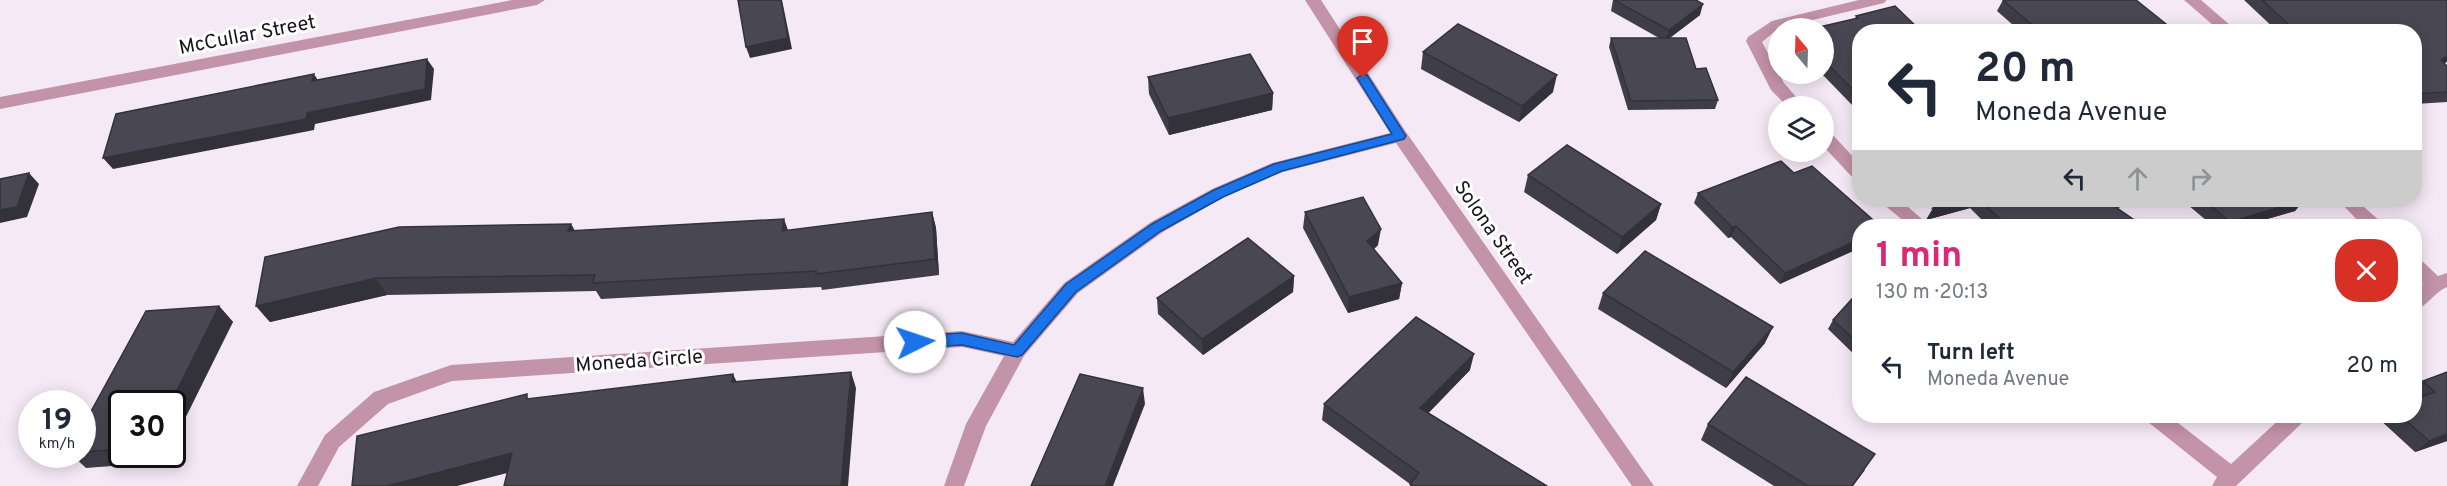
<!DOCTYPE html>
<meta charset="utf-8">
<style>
body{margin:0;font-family:Overpass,sans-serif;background:#f6f6f7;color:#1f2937;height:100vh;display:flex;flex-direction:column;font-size:22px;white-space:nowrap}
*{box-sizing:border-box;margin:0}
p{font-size:20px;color:#747a83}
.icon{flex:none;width:33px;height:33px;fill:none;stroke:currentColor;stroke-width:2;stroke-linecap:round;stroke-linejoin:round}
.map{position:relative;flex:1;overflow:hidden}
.side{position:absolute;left:1852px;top:219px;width:570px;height:204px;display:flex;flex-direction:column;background:#fff;border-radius:24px;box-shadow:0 3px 15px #0003}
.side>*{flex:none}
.top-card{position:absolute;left:1852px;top:24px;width:570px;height:183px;border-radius:24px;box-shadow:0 3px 15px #0003;background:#fff;color:#1f2937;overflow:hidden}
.needle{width:39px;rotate:341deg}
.fabs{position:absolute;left:1768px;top:18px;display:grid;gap:12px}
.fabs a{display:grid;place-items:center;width:66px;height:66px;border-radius:50%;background:#fff;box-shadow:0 3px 15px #0003;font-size:30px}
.speed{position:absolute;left:18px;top:390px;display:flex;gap:12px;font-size:30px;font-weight:700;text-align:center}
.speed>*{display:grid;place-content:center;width:78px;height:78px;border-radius:50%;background:#fff;box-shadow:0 3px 15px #0003;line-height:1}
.speed small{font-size:15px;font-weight:400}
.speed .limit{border:3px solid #111;border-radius:9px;background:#fff;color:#111}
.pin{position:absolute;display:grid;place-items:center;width:51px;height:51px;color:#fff;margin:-62px -26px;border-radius:50% 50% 50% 0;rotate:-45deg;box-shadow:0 0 6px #0007}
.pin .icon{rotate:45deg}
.me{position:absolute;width:66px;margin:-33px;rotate:86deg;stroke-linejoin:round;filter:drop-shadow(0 0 4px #0008)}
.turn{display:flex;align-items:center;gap:21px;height:126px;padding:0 24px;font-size:27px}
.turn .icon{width:78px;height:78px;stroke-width:2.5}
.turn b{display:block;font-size:42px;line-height:51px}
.lanes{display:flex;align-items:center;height:57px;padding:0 24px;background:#0003;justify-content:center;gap:30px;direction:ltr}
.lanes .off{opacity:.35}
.round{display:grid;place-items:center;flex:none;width:63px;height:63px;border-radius:24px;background:#f6f6f7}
.overview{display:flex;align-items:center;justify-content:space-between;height:102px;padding:0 24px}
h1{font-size:36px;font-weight:700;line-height:45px;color:#db2777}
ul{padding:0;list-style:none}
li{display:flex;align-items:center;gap:18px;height:90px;padding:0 24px}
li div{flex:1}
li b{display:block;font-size:22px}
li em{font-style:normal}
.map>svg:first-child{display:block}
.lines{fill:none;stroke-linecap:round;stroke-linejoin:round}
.street{fill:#c393a8;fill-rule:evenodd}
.wall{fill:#3f3d47}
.shaded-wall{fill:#33323a}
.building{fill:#494753;stroke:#33323a;stroke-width:1.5}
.route{fill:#1a73e8;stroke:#114b97;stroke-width:1.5}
.labels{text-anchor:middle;stroke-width:6;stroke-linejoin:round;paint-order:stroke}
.street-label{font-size:20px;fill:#181419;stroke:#fff}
</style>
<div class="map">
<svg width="2447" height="486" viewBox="0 0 2447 486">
<rect width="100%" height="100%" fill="#f5e9f6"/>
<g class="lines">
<!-- street -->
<g class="street">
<path d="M512,0H545L537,5L0,109V97Z"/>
<path d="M1305,0H1321L1406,132L1654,486H1632L1396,143L1283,172L1224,197L1163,232L1078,293L1024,356L986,426L964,486H944L966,424L1004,356L962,347L452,381L388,404L339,447L318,486H297L325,435L374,392L451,365L962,331L1013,342L1064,283L1151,222L1212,189L1272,163L1390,133Z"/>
<path d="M1859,0H1887L1884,3L1779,28L1762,42L1784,83L1804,106H1787L1771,90L1746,41L1748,37L1772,21Z"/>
<path d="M2184,0H2201L2238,32H2221Z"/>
<path d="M1824,130L1830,132L1860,164V181L1854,179L1824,147Z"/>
<path d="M1881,200H1900L1930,226H1910L1883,204Z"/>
<path d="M2338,200H2356L2380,221L2383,226H2363Z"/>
<path d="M2415,258L2421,260L2438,276L2447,273V287C2434,292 2428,306 2415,310V292L2423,284L2415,276Z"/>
<path d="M2145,416H2169L2231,464L2283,416H2306L2303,422L2236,486H2212L2217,477L2148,422Z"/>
</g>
</g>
<!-- wall -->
<g class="wall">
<path d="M1613,0L1700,15L1670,38L1696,69L1718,100L1715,109L1628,110L1609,47L1611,38H1659L1611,11Z"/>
<path d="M2003,0L2176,32H2021L1997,11Z"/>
<path d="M2244,0H2447L2444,63L2447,66V102L2415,104V32H2278Z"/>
<path d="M1856,16L1922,32H1860V104L1853,106L1822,74H1824V28L1855,19Z"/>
<path d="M1423,52L1553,92L1519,122L1421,69Z"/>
<path d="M1148,77L1273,93L1272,110L1169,135L1149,94Z"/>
<path d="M1794,173L1880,226L1780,284L1731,237L1728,238L1694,203L1698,193Z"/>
<path d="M1528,175L1661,204L1656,220L1617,254L1524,192Z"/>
<path d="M1928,200H2150L2117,208L2143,226H1988L1970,208L1926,220L1935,206Z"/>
<path d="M2182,200H2304L2295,211L2243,226H2213Z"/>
<path d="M932,212L936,228L939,275L822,290L821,287L601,299L596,291L387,295L270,322L256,306L571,224L575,231H788Z"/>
<path d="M1305,212L1378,245L1374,249L1402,283L1399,299L1348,313L1303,228Z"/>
<path d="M1294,276L1293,292L1203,355L1158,314L1157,298Z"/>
<path d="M1860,290V360L1828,329L1833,320Z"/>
<path d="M1603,293L1765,343L1726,388L1598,309Z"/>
<path d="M219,306L233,322L122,404V454H168L164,462L86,468L71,454H82V428Z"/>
<path d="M1470,370L1428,413L1547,486H1410V484L1322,420L1324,404Z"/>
<path d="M2447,372V441L2415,452L2378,418L2381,416H2415V388L2423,381Z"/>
<path d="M1708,424L1865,470L1853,486H1774L1701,440Z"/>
</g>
<!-- shaded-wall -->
<g class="shaded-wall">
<path d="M781,0H782L792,49L750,58L746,47Z"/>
<path d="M1703,4L1700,15L1665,41L1669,30Z"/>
<path d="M2447,56V62L2431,70L2441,60Z"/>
<path d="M427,59L434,69L431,100L315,124L314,130L113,169L103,158Z"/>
<path d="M314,74L321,85L312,81Z"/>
<path d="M1557,75L1553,92L1519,122L1522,106Z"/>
<path d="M1273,93L1272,110L1169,135L1168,118Z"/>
<path d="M1860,94V104L1853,106L1858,95Z"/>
<path d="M29,173L39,184L27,217L0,223V210Z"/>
<path d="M1966,200H1975L1970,208L1926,220L1933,208Z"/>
<path d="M2111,200H2150L2099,212L2107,201Z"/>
<path d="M2304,200L2295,211L2243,226H2226L2230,222Z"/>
<path d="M1661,204L1656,220L1617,254L1622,237Z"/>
<path d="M932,212L936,228L939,275L935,259Z"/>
<path d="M784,219L790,236L782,231Z"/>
<path d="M571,224L580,241L568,231Z"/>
<path d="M1736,226L1731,237L1728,238L1732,227Z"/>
<path d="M1381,229L1378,245L1365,257L1367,241Z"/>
<path d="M1860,239V248L1780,284L1785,273Z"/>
<path d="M1294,276L1293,292L1203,355L1202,339Z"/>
<path d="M376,278L387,295L270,322L256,306Z"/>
<path d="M1402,283L1399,299L1348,313L1349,297Z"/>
<path d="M219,306L233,322L172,445V404H170Z"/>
<path d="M1773,327L1765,343L1726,388L1733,372Z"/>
<path d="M1474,354L1470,370L1418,424L1420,408Z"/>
<path d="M851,372L856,388L848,486H841Z"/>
<path d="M733,374L740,389L732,382Z"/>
<path d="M1143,388L1145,404L1113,486H1105Z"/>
<path d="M2447,434V441L2415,452L2429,441Z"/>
<path d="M512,453L523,469L457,486H387Z"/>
<path d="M156,454H168L164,462Z"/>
</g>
<!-- building -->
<g class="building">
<path d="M738,0H781L788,38L746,47Z"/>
<path d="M1614,0H1696L1703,4L1669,30Z"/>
<path d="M2003,0H2136L2176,32H2040Z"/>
<path d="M2262,0H2447V56L2441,60L2447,66V92L2415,94V32H2297Z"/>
<path d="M1895,6L1922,32H1860V94L1858,95L1824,60V28H1815L1858,18L1856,16Z"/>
<path d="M1458,24L1557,75L1522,106L1423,52Z"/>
<path d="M1611,38H1686L1696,69L1706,68L1718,100L1631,101Z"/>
<path d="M1250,54L1273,93L1168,118L1148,77Z"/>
<path d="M427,59L425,89L307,113L306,119L103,158L116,114L314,74L312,81Z"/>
<path d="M1567,145L1661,204L1622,237L1528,175Z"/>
<path d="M1781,161L1794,173L1812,166L1880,226H1860V239L1785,273L1736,226L1732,227L1698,193Z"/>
<path d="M29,173L17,207L0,210V179Z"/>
<path d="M1363,197L1381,229L1367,241L1402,283L1349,297L1305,212Z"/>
<path d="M1941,200H1966L1933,208Z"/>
<path d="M1980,200H2111L2107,201L2143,226H2007Z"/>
<path d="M2204,200H2303L2230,222Z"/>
<path d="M932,212L935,259L816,274V271L592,283L595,275L376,278L256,306L265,257L399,227L571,224L568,231L784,219L782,231Z"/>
<path d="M1248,238L1294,276L1202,339L1157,298Z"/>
<path d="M1645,251L1773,327L1733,372L1603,293Z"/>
<path d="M1860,290V345L1833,320Z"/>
<path d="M219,306L170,404H122V449L82,452V428L146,311Z"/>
<path d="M1416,317L1474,354L1420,408L1547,486H1414L1410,484L1419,473L1324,404Z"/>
<path d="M851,372L841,486H504L512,453L387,486H352L357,436L527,394V399L733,374L732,382Z"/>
<path d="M2447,372V434L2429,441L2401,416H2415V399L2435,392L2423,381Z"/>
<path d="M1080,374L1143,388L1105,486H1031Z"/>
<path d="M1746,377L1875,454L1852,486H1808L1708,424Z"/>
</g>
<!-- route -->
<path class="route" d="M1363,74L1367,75L1404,133L1406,136L1404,139L1282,171L1223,197L1161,231L1076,292L1022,355L1017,357L962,345L915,348L910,346L908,342L910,338L915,336L962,333L1014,345L1066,284L1152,224L1214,190L1274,164L1392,134L1357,78Z"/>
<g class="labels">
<!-- street labels -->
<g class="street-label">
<text transform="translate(247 34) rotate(-11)" y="7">McCullar Street</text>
<text transform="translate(1494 232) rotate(55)" y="7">Solona Street</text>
<text transform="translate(639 360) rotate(-4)" y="7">Moneda Circle</text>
</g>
</g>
</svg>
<div class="fabs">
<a><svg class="needle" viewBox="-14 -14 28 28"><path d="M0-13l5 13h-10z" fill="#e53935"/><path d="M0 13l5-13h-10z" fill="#747a83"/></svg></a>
<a><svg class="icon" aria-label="layers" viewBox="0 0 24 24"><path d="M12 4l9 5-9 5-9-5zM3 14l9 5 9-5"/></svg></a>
</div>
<div class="speed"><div>19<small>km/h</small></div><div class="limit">30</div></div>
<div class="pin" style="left:1363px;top:78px;background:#d93025"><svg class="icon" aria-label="arrive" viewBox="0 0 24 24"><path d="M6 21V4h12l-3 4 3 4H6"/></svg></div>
<svg class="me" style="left:915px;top:342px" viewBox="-20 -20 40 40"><circle r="19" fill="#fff"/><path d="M0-13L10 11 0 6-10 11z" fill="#1a73e8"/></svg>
<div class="top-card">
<div class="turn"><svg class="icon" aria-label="left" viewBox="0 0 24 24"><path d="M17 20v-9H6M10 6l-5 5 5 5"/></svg><div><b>20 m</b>Moneda Avenue</div></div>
<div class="lanes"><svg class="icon" aria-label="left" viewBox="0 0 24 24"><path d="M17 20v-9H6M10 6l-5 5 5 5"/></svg><svg class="icon off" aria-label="ahead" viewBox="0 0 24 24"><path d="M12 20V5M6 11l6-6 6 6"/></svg><svg class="icon off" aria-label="right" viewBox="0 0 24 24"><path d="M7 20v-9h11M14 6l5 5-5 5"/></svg></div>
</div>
<section class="side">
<div class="overview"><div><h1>1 min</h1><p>130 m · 20:13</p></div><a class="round" style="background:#d93025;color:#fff"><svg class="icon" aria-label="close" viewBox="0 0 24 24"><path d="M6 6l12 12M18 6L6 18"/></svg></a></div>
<ul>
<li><svg class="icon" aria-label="left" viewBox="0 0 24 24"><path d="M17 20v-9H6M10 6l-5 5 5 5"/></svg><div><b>Turn left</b><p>Moneda Avenue</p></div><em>20 m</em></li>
</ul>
</section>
</div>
